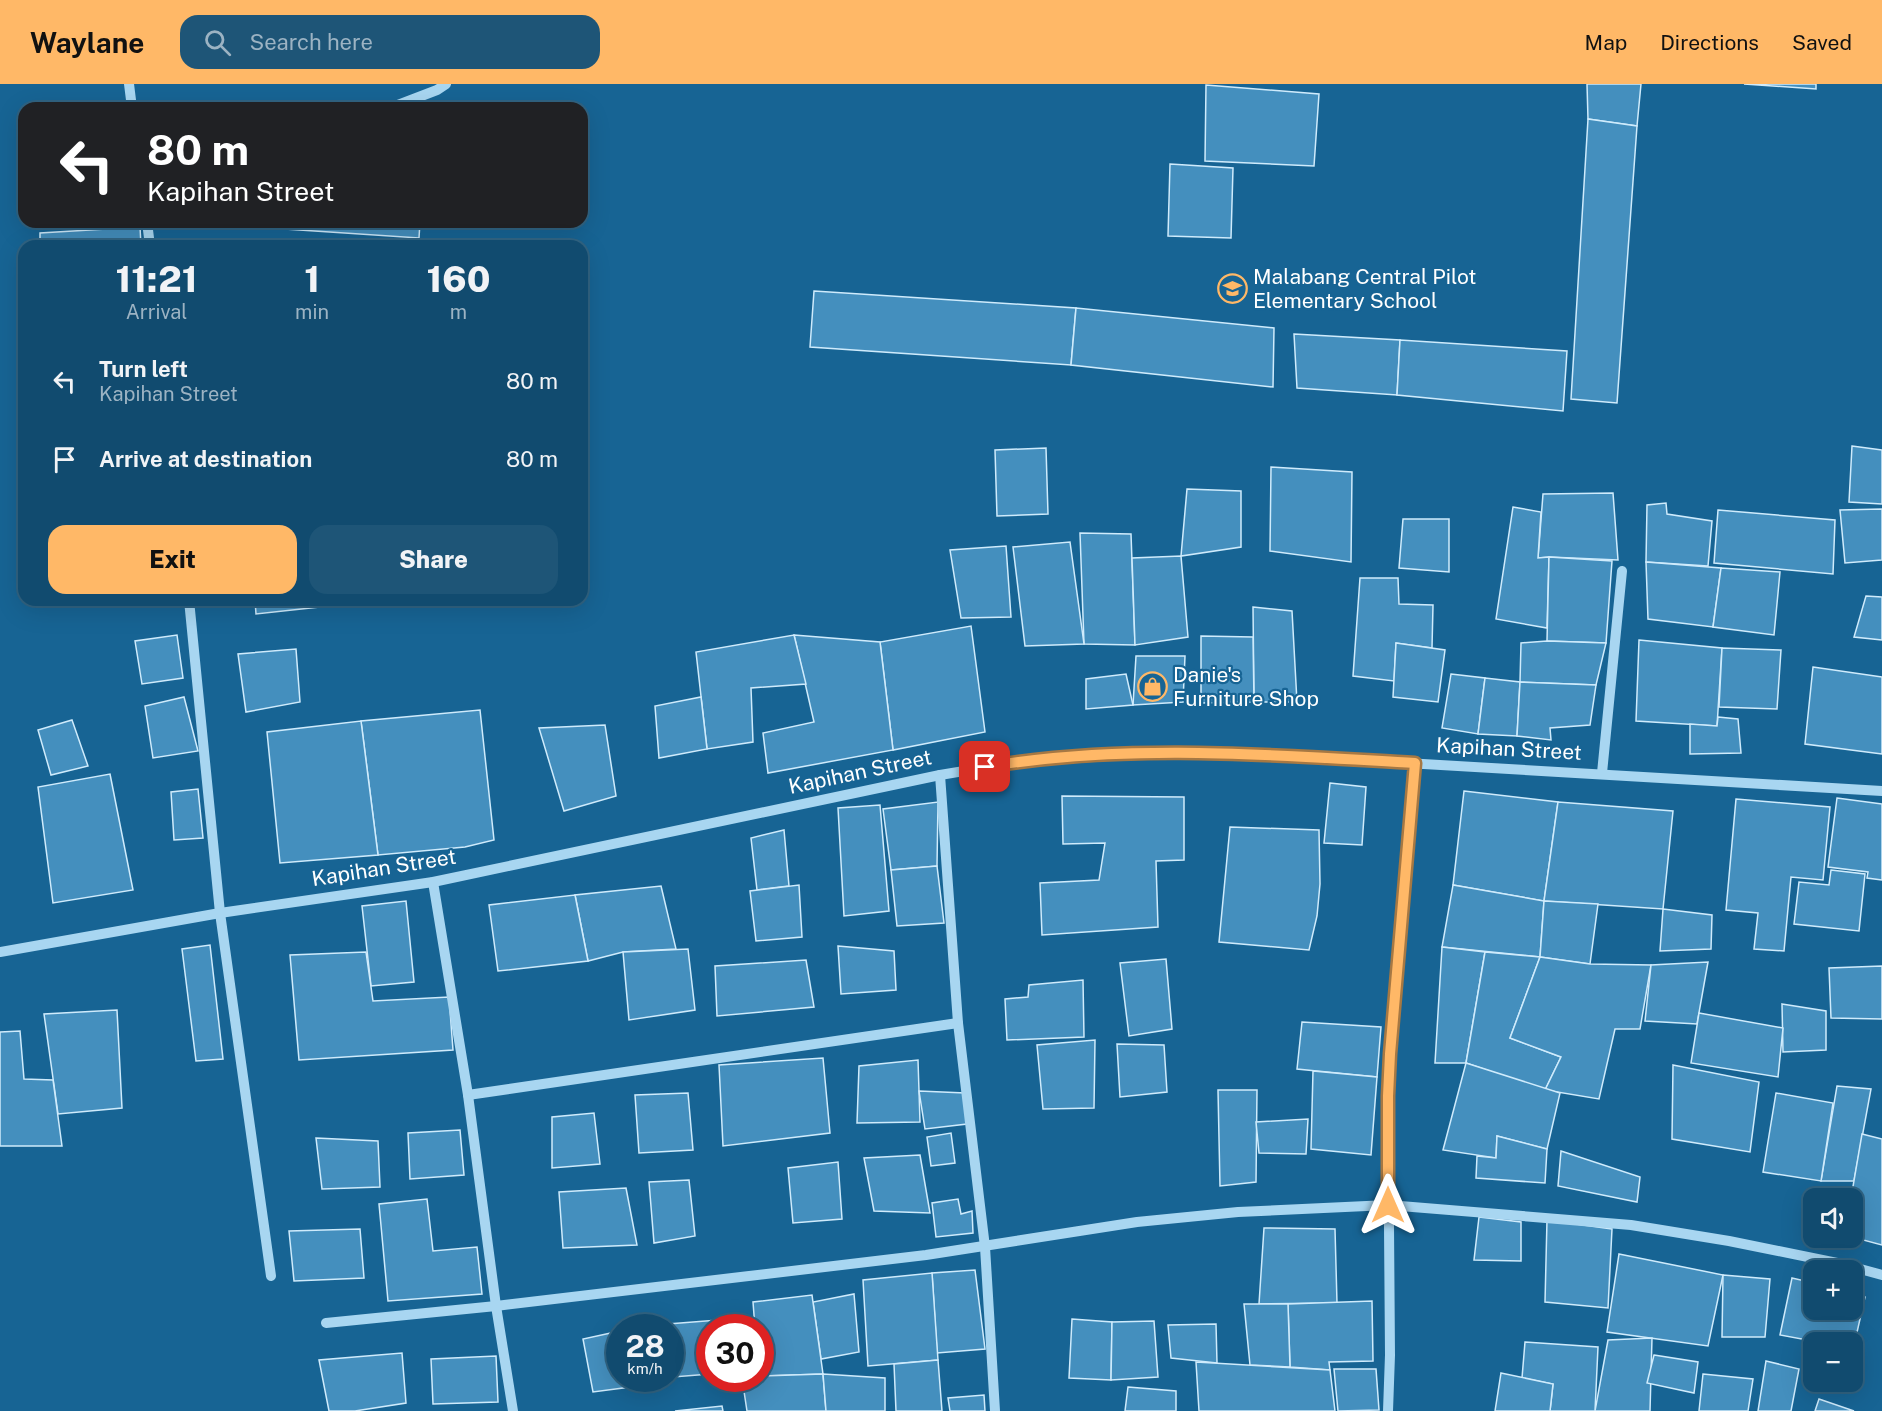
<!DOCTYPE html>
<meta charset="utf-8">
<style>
body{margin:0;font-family:"Public Sans",sans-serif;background:#1e5577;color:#f1f3f6;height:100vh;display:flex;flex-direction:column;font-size:22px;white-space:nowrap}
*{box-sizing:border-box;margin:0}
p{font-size:20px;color:#9cb3c3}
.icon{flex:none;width:33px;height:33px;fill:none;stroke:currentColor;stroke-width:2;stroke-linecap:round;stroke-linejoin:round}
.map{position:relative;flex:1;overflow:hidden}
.side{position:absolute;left:18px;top:156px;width:570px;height:366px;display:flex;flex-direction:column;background:#114b6f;border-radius:18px;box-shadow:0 6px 24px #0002,0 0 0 2px #306382}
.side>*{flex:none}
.hud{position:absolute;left:18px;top:18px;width:570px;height:126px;border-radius:18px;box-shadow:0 6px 24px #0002,0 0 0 2px #306382;background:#202124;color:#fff;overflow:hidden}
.buttons{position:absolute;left:1803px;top:1104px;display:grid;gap:12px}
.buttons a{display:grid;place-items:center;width:60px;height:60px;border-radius:12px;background:#114b6f;box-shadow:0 6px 24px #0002,0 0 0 2px #306382;font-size:30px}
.speed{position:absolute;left:606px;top:1230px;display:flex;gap:12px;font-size:30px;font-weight:700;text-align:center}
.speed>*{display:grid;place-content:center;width:78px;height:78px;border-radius:50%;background:#114b6f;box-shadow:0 6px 24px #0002,0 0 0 2px #306382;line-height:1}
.speed small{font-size:15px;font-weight:400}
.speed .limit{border:9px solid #d22;background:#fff;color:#111}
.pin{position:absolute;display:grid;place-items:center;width:51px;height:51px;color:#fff;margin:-26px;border-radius:12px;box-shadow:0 3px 9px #0006}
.me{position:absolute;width:66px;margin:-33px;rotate:0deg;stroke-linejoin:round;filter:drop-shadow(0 0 4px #0008)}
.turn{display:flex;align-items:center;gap:21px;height:126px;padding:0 30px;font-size:27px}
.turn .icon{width:78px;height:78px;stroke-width:2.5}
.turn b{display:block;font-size:42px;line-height:51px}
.eta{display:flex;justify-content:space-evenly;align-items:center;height:102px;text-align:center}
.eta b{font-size:36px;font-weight:800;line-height:42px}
.cta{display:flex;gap:12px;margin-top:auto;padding:12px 30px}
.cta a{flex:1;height:69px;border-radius:18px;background:#ffb867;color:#111;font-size:24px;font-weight:800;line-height:69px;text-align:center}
.cta a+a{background:#1e5577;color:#f1f3f6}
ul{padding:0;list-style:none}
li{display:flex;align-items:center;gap:18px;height:78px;padding:0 30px}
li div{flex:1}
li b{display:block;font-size:22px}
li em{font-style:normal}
header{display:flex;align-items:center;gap:36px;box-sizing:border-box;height:84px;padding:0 30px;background:#ffb867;color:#111}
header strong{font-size:28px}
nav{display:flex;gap:33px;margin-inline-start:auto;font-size:21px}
.search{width:420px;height:54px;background:#1e5577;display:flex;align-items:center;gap:15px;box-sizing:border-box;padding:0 21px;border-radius:18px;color:#9cb3c3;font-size:22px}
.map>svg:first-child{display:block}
.building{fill:#448fbe;stroke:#cfebfc;stroke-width:1.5}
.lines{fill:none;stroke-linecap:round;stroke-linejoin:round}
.minor{stroke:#a8d6f1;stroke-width:10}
.route-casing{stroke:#a67843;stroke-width:15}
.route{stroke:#ffb867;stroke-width:10}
.labels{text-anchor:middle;stroke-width:4.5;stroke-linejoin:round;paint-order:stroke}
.poi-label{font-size:21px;fill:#fff;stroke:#176494;text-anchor:start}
.street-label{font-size:21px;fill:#fff;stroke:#176494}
</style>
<header>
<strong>Waylane</strong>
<div class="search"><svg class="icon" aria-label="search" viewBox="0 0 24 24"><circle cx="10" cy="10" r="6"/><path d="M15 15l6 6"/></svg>Search here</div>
<nav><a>Map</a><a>Directions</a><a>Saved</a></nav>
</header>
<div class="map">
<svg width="1882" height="1327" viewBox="0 0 1882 1327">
<rect width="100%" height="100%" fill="#176494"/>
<!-- building -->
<g class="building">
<path d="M1587,0H1641L1637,42L1588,35Z"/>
<path d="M1744,0H1816V5Z"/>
<path d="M1206,1L1319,10L1314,82L1205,77Z"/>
<path d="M1588,35L1637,42L1617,319L1571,315Z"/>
<path d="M1170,80L1233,84L1231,154L1168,152Z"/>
<path d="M255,138H420L419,154L255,143Z"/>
<path d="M140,143L141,162H40V149Z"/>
<path d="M814,207L1076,224L1071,281L810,263Z"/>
<path d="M1076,224L1274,244L1273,303L1071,281Z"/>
<path d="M1294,250L1400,256L1397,311L1297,304Z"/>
<path d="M1400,256L1567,267L1563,327L1397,311Z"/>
<path d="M1852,362L1882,366V420L1849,418Z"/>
<path d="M1046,364L1048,430L997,432L995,366Z"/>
<path d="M1271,383L1352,388L1351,478L1270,467Z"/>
<path d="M1187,405L1241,407V463L1181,472Z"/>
<path d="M1613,409L1618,476L1549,473L1538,474L1543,410Z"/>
<path d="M1666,419L1667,430L1712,437L1708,482L1646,478L1647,421Z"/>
<path d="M1513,423L1541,428L1538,474L1549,473L1547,544L1496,535Z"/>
<path d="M1882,425V476L1845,479L1840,426Z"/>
<path d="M1718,426L1835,436L1833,490L1714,479Z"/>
<path d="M1403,435H1449V488L1399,484Z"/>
<path d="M1080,449L1131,450L1135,561L1084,560Z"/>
<path d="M1070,458L1084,560L1025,562L1013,463Z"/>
<path d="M1006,462L1011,533L961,534L950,466Z"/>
<path d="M1181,472L1188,553L1135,561L1132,474Z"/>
<path d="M1549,473L1612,477L1606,559L1547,557Z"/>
<path d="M1646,478L1721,484L1713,543L1648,535Z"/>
<path d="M1721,484L1780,488L1774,551L1713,543Z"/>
<path d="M1360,494H1398L1399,520L1433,521L1432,564L1396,559L1394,597L1353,592Z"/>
<path d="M1866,512L1882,513V556L1854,553Z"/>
<path d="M255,516H347V520L256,530Z"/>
<path d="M1253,523L1292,527L1297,618H1254Z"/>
<path d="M971,542L985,648L893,666L880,558Z"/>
<path d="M177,551L183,594L142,600L135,557Z"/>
<path d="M794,551L880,558L893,666L768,689L763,649L814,638Z"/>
<path d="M794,551L806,600L751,604L753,658L707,665L696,568Z"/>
<path d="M1201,552L1253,553L1254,618L1201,619Z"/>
<path d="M1639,556L1722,564L1717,642L1636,637Z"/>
<path d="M1547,557L1606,559L1596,601L1520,598L1521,559Z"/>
<path d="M1396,559L1445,566L1438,618L1393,613Z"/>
<path d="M1722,564L1781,566L1777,625L1719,623Z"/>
<path d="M296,565L300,618L246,628L238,570Z"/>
<path d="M1136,572H1185L1183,618L1133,621Z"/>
<path d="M1813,583L1882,593V670L1805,660Z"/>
<path d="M1126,590L1133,621L1086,625V595Z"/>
<path d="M1451,590L1485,594L1478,650L1442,644Z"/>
<path d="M1485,594L1520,598L1517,652L1478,650Z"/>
<path d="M1520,598L1596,601L1590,641L1550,644L1551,656L1517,652Z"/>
<path d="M184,613L198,667L153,674L145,622Z"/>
<path d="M701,613L707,665L659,674L655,622Z"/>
<path d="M480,626L494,756L465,763L378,771L361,637Z"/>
<path d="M1718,633L1738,635L1741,669L1690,670V640L1717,642Z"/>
<path d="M72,636L88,682L51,691L38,646Z"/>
<path d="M361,637L378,771L280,779L267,648Z"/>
<path d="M605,641L616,712L564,727L539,644Z"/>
<path d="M110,690L133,806L53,819L38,703Z"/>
<path d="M1330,699L1366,703L1362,761L1324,759Z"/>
<path d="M198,705L203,754L174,756L171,708Z"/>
<path d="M1464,707L1558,718L1544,817L1453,801Z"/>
<path d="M1062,712L1184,713V776L1156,777L1158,843L1042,851L1040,799L1099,796L1105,759L1063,760Z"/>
<path d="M1837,714L1882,720V796L1867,794L1868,788L1828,783Z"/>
<path d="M1736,715L1830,723L1823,796L1791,793L1784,867L1754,865L1758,829L1726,826Z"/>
<path d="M938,718L937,782L891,786L883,725Z"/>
<path d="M1558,718L1673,727L1663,825L1544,817Z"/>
<path d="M880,721L889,827L844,832L838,724Z"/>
<path d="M1230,743L1319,746L1320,800L1317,832L1309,866L1219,858Z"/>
<path d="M784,746L789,802L757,806L751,754Z"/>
<path d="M937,782L944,839L897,842L891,786Z"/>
<path d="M1831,786L1865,790L1859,847L1794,840L1799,798L1829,801Z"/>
<path d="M799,801L802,853L756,857L750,807Z"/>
<path d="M1453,801L1544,817L1540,873L1442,863Z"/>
<path d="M661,802L676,865L623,868L588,877L575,811Z"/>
<path d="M575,811L588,877L498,887L489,821Z"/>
<path d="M406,817L414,898L371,902L362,822Z"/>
<path d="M1544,817L1598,820L1590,880L1540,873Z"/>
<path d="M1663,825L1712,831L1711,865L1660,867Z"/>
<path d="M210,861L223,975L196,977L182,865Z"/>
<path d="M838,862L894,867L896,906L841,910Z"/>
<path d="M1442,863L1485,868L1466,979H1435Z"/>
<path d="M688,865L695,926L629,936L623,868Z"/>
<path d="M366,868L373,917L449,913L453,966L299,976L290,871Z"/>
<path d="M1485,868L1540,873L1510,954L1561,973L1545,1006L1466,979Z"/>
<path d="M1540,873L1590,880L1651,881L1640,945H1615L1599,1015L1545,1006L1561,973L1510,954Z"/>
<path d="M1166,875L1172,945L1129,952L1120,879Z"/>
<path d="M806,876L814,923L717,932L715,882Z"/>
<path d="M1708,878L1697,940L1645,937L1651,881Z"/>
<path d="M1882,882V935L1831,934L1829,884Z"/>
<path d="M1083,896L1084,953L1007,956L1005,915L1028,913L1029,901Z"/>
<path d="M1782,920L1826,927V966L1783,968Z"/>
<path d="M117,926L122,1024L58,1030L44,930Z"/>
<path d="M1699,929L1783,944L1778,993L1691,979Z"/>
<path d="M1302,938L1381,943L1377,993L1297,985Z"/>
<path d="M20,947L24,995L53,996L62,1062H0V948Z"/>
<path d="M1095,956L1094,1024L1043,1025L1037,961Z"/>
<path d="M1117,960L1164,961L1167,1008L1120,1013Z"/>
<path d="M823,974L830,1049L723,1062L719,981Z"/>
<path d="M918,976L920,1038L857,1039L859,982Z"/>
<path d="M1466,979L1560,1009L1547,1065L1497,1052L1496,1074L1443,1066Z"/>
<path d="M1673,981L1759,998L1750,1068L1672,1055Z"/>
<path d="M1313,987L1377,993L1371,1071L1311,1065Z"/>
<path d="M1837,1002L1871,1005L1854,1097H1821Z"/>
<path d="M1218,1006H1257L1256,1098L1220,1102Z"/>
<path d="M919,1007L965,1009L967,1040L925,1045Z"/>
<path d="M688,1009L693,1066L639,1069L635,1011Z"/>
<path d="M1776,1009L1833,1019L1821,1097L1763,1088Z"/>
<path d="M594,1029L600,1080L552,1084V1033Z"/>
<path d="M1308,1035L1306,1070L1259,1069L1256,1038Z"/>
<path d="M460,1046L464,1091L410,1095L408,1049Z"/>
<path d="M951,1049L955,1079L931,1082L927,1053Z"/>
<path d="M1862,1050L1882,1055V1161L1852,1153L1851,1114Z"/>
<path d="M1497,1052L1547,1065L1545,1099L1476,1094L1477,1072L1496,1074Z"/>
<path d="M316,1054L378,1057L380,1103L322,1105Z"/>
<path d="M1561,1067L1640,1093L1637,1118L1558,1102Z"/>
<path d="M920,1071L930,1129L874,1127L864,1074Z"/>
<path d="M838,1078L842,1135L793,1139L788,1084Z"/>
<path d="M689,1096L695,1152L654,1159L649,1098Z"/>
<path d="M626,1104L637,1161L563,1164L559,1108Z"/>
<path d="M427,1115L433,1167L477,1163L482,1210L388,1217L379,1120Z"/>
<path d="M958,1115L961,1130L972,1127L973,1149L936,1153L932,1119Z"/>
<path d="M1479,1133L1521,1138V1177L1474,1176Z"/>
<path d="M1547,1136L1612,1145L1608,1224L1545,1218Z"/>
<path d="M1264,1144L1335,1145L1337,1219L1259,1220Z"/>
<path d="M360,1145L364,1194L294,1197L289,1147Z"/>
<path d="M1619,1170L1723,1191L1708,1262L1607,1248Z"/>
<path d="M975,1186L985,1265L937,1269L932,1189Z"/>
<path d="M932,1189L938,1276L868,1282L863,1196Z"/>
<path d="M1723,1191L1770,1195L1765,1253H1722Z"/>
<path d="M1792,1194L1814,1199V1226H1852V1209L1865,1213L1853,1266L1852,1258H1818L1780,1251Z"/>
<path d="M854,1210L859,1268L821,1275L813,1218Z"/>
<path d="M812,1211L823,1290L760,1292V1244H755L753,1218Z"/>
<path d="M1372,1217L1373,1277L1329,1278L1330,1286L1290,1283L1288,1220Z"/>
<path d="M1244,1220H1288L1290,1283L1250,1281Z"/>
<path d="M1072,1235L1112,1238L1111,1296L1069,1294Z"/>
<path d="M718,1236L719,1244H710V1290L673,1293L670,1244H668V1240Z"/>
<path d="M1154,1237L1158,1293L1111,1296L1112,1238Z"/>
<path d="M1216,1240L1217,1279L1171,1274L1168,1241Z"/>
<path d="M620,1247V1294H636L638,1302L593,1308L583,1255Z"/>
<path d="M1652,1254L1650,1327H1595L1608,1256Z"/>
<path d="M1525,1258L1598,1263L1595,1327H1550L1553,1300L1522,1294Z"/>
<path d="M402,1269L406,1319L355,1327H329L319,1276Z"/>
<path d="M1654,1271L1698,1278L1694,1309L1647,1299Z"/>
<path d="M496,1272L498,1318L433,1320L431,1275Z"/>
<path d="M938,1276L942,1327H896L894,1280Z"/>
<path d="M1766,1277L1799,1285L1791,1327H1758Z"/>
<path d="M1196,1278L1330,1286L1335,1327H1199Z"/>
<path d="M1334,1285H1376L1379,1326L1338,1327Z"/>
<path d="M1501,1289L1553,1300L1550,1327H1495Z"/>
<path d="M823,1290L826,1327H747L742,1294H760V1292Z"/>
<path d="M823,1290L885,1294V1327H826Z"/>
<path d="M1703,1290L1753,1295L1748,1327H1699Z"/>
<path d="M1128,1303L1176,1307V1327H1125Z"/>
<path d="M984,1311L985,1327H950L948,1314Z"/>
<path d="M1819,1315L1854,1327H1815Z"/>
<path d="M722,1322L723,1327H675Z"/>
</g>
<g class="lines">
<!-- minor -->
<g class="minor">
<path d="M129,0L132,24"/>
<path d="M390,24L437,6L446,0"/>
<path d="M147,138L150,162"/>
<path d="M189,516L220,829L271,1192"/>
<path d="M1602,689L1622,487"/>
<path d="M940,691L958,939L985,1163L995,1327"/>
<path d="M433,798L468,1011L496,1222L513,1327"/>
<path d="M0,868L220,829L433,798L940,691L1030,676L1118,670L1219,668L1882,707"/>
<path d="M468,1011L958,939"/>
<path d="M326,1239L496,1222L926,1171L1137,1138L1238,1128L1388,1121L1631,1141L1729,1157L1842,1180L1882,1191"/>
<path d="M1388,1327L1390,1271L1388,1012L1393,923L1415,679"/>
</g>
</g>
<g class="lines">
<defs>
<path id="route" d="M985,683C1127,659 1272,671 1415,679L1390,970L1388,1012V1121"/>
</defs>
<!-- route casing -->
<use href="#route" class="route-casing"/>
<!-- route -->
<use href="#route" class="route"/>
</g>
<!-- icons -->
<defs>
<symbol id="school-ring" viewBox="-11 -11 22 22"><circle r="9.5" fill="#176494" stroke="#ffb867" stroke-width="1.5"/><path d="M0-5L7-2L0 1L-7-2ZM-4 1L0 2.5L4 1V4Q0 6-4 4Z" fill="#ffb867"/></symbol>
<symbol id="shop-ring" viewBox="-11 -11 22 22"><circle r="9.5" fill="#176494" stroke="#ffb867" stroke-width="1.5"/><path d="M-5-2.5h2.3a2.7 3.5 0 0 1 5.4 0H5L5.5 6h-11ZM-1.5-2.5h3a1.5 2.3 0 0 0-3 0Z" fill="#ffb867"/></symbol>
</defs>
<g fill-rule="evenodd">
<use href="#school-ring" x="1216" y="188" width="33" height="33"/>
<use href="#shop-ring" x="1136" y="586" width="33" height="33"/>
</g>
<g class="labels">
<!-- poi labels -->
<g class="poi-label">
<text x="1253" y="200">Malabang Central Pilot<tspan x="1253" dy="24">Elementary School</tspan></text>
<text x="1173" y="598">Danie's<tspan x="1173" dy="24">Furniture Shop</tspan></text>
</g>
<!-- street labels -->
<g class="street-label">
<text transform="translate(1509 665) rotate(3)" y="7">Kapihan Street</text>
<text transform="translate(860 688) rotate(-12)" y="7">Kapihan Street</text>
<text transform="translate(384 784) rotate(-9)" y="7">Kapihan Street</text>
</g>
</g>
</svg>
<div class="buttons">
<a><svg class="icon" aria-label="sound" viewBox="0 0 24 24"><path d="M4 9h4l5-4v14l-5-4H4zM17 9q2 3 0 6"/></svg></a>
<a>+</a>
<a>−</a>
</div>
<div class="speed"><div>28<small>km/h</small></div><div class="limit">30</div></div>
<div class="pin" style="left:985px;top:683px;background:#d93025"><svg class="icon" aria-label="arrive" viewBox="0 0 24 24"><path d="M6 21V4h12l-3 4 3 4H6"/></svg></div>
<svg class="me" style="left:1388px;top:1121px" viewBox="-20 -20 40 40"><path d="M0-17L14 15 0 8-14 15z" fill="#ffb867" stroke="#fff" stroke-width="4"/></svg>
<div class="hud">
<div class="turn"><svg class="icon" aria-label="left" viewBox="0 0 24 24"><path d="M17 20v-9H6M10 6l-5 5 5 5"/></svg><div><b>80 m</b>Kapihan Street</div></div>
</div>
<section class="side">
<div class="eta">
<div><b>11:21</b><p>Arrival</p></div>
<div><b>1</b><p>min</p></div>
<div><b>160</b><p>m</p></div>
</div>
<ul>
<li><svg class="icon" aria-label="left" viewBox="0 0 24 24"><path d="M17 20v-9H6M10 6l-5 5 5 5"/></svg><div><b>Turn left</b><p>Kapihan Street</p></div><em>80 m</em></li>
<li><svg class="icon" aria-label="arrive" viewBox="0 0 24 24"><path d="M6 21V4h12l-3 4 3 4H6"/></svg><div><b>Arrive at destination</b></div><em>80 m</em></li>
</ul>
<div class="cta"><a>Exit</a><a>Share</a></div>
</section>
</div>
